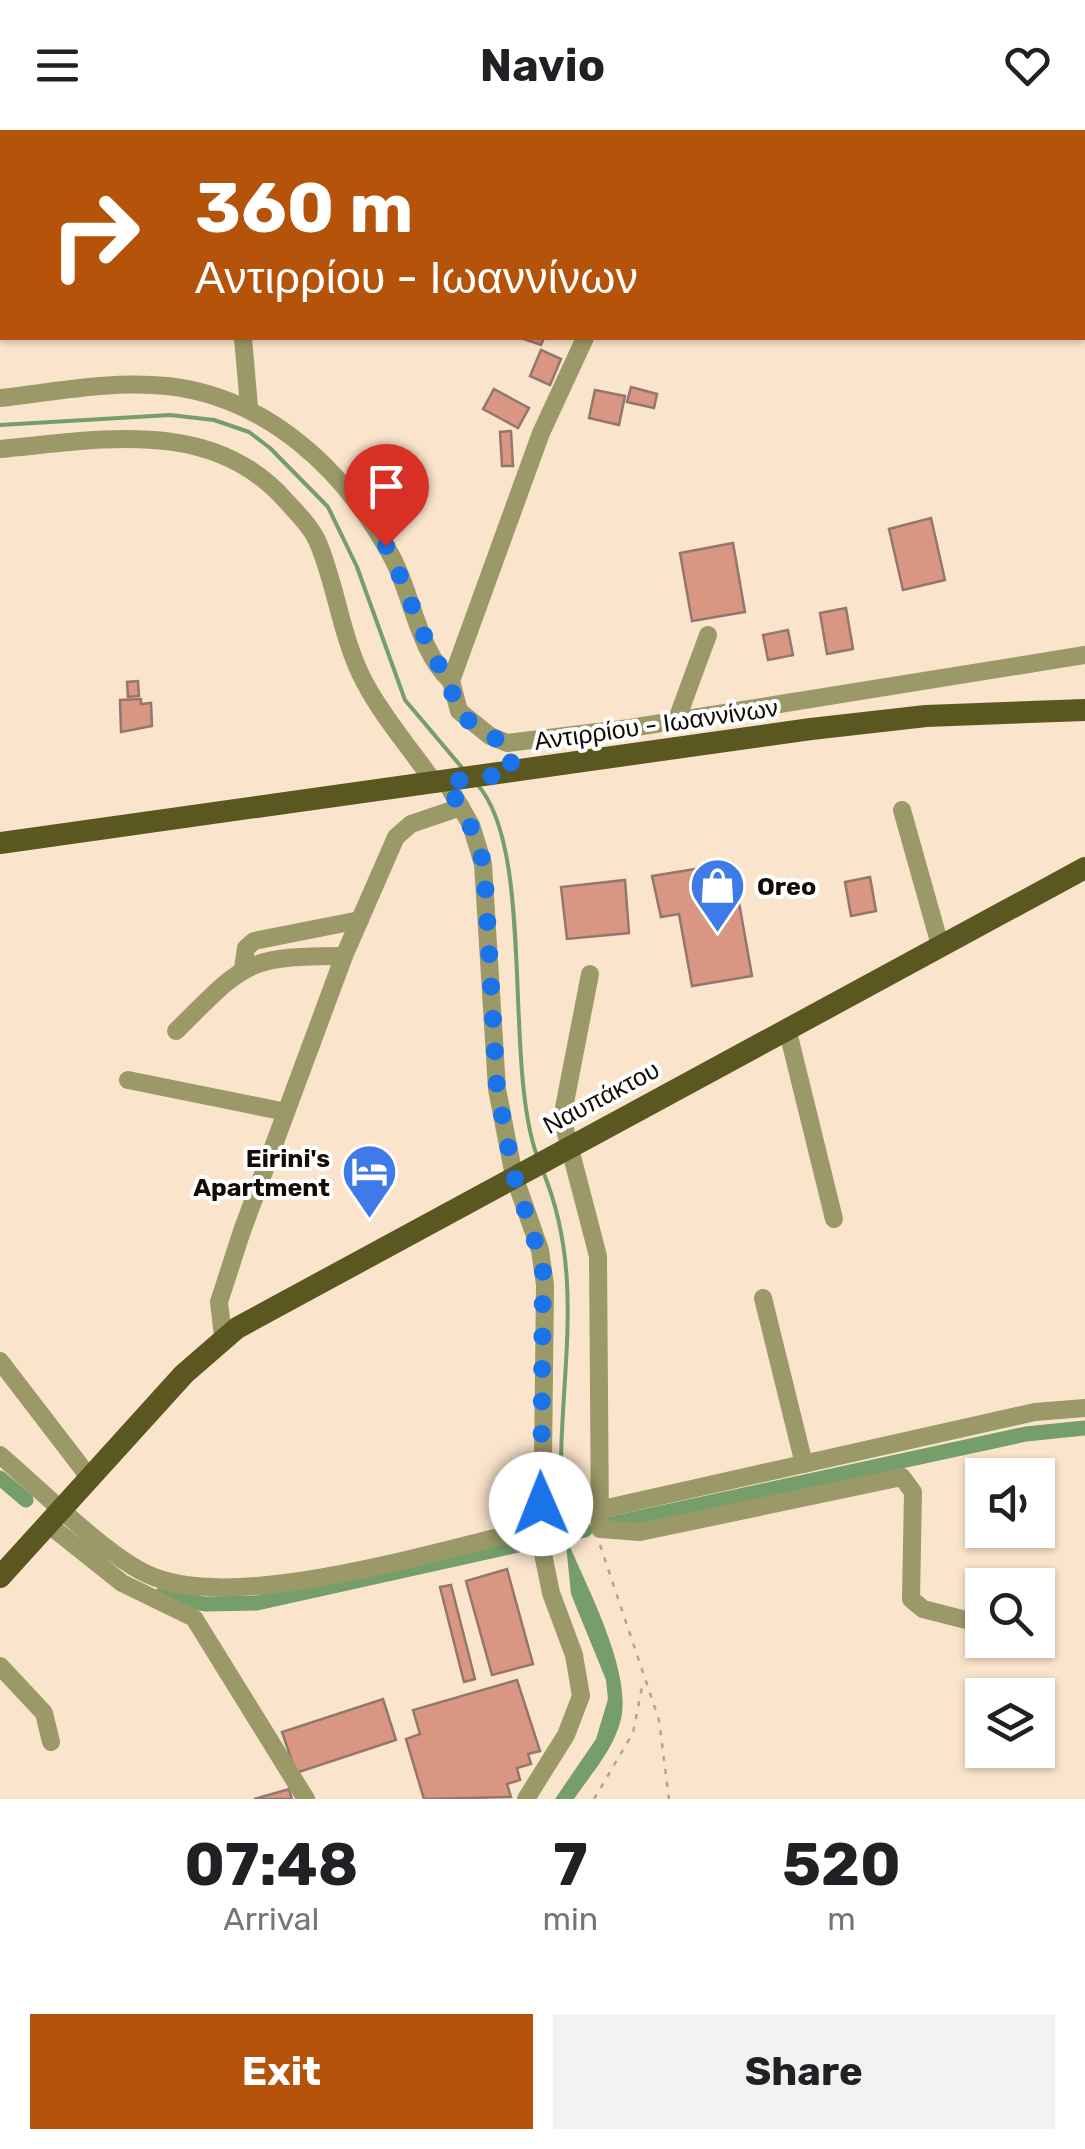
<!DOCTYPE html>
<meta charset="utf-8">
<style>
body{margin:0;font-family:Rubik,sans-serif;background:#f2f2f2;color:#202124;height:100vh;display:flex;flex-direction:column;font-size:38px;white-space:nowrap}
*{box-sizing:border-box;margin:0}
p{font-size:32px;color:#757577}
.icon{flex:none;width:55px;height:55px;fill:none;stroke:currentColor;stroke-width:2;stroke-linecap:round;stroke-linejoin:round}
.map{position:relative;height:1669px;overflow:hidden}
.sheet{display:flex;flex-direction:column;background:#fff;flex:1}
.sheet>*{flex:none}
.hud{position:absolute;left:0px;top:0px;width:1085px;height:210px;box-shadow:0 2px 8px #0004;background:#b45309;color:#fff;overflow:hidden}
.fabs{position:absolute;left:965px;top:1328px;display:grid;gap:20px}
.fabs a{display:grid;place-items:center;width:90px;height:90px;border-radius:0px;background:#fff;box-shadow:0 2px 8px #0004;font-size:50px}
.pin{position:absolute;display:grid;place-items:center;width:85px;height:85px;color:#fff;margin:-102px -42px;border-radius:50% 50% 50% 0;rotate:-45deg;box-shadow:0 0 10px #0007}
.pin .icon{rotate:45deg}
.me{position:absolute;width:110px;margin:-55px;rotate:359deg;stroke-linejoin:round;filter:drop-shadow(0 0 8px #0008)}
.turn{display:flex;align-items:center;gap:35px;height:210px;padding:0 30px;font-size:45px}
.turn .icon{width:130px;height:130px;stroke-width:2.5}
.turn b{display:block;font-size:70px;line-height:85px}
.eta{display:flex;justify-content:space-evenly;align-items:center;height:170px;text-align:center}
.eta b{font-size:60px;font-weight:700;line-height:70px}
.primary-button{display:flex;gap:20px;margin-top:auto;padding:20px 30px}
.primary-button a{flex:1;height:115px;border-radius:0px;background:#b45309;color:#fff;font-size:40px;font-weight:700;line-height:115px;text-align:center}
.primary-button a+a{background:#f2f2f2;color:#202124}
header{display:flex;justify-content:space-between;align-items:center;height:130px;padding:0 30px;background:#fff;font-size:45px;font-weight:700}
.map>svg:first-child{display:block}
.water{fill:#759e6b}
.lines{fill:none;stroke-linecap:round;stroke-linejoin:round}
.stream{stroke:#759e6b;stroke-width:4}
.canal{stroke:#759e6b;stroke-width:15}
.building{fill:#d99682;stroke:#94766d;stroke-width:2.5}
.path{stroke:#b4a38f;stroke-width:2.5;stroke-dasharray:5 8;stroke-linecap:butt}
.minor{stroke:#9c9969;stroke-width:18}
.major{stroke:#5a5720;stroke-width:22}
.route{stroke:#1a73e8;stroke-width:18;stroke-dasharray:0 32.4}
.labels{text-anchor:middle;stroke-width:8;stroke-linejoin:round;paint-order:stroke}
.street-label{font-size:25px;fill:#130c05;stroke:#fff}
.poi-label{font-size:25px;font-weight:bold;fill:#130c05;stroke:#fff;text-anchor:start}
</style>
<header><svg class="icon" aria-label="menu" viewBox="0 0 24 24"><path d="M4 6h16M4 12h16M4 18h16"/></svg>Navio<svg class="icon" aria-label="heart" viewBox="0 0 24 24"><path d="M12 20l-8-8c-3-5 5-10 8-4 3-6 11-1 8 4z"/></svg></header>
<div class="map">
<svg width="1085" height="1669" viewBox="0 0 1085 1669">
<rect width="100%" height="100%" fill="#fae4cb"/>
<!-- water -->
<path class="water" d="M565,1405C584,1452 632,1539 621,1589C614,1619 591,1644 574,1669H555L596,1609L608,1569L606,1550L571,1464Z"/>
<g class="lines">
<!-- stream -->
<g class="stream">
<path d="M0,295L170,285L214,290L249,302L270,318L328,377L357,437L405,570L464,640"/>
<path d="M477,654C536,720 503,931 537,1026"/>
<path d="M544,1044C593,1165 548,1281 565,1405"/>
</g>
<!-- canal -->
<g class="canal">
<path d="M0,1348L26,1370"/>
<path d="M610,1394L1026,1304L1085,1298"/>
<path d="M549,1408L585,1400"/>
<path d="M161,1465L205,1474L257,1473L523,1414"/>
</g>
</g>
<!-- building -->
<g class="building">
<path d="M521,208H544L541,215Z"/>
<path d="M541,220L561,229L550,255L530,246Z"/>
<path d="M631,257L657,264L654,278L627,272Z"/>
<path d="M494,259L529,278L518,298L483,279Z"/>
<path d="M595,260L625,266L619,295L589,288Z"/>
<path d="M511,301L513,336H502L500,302Z"/>
<path d="M931,388L945,450L903,460L889,399Z"/>
<path d="M733,413L745,482L692,491L680,423Z"/>
<path d="M846,478L853,519L827,524L820,483Z"/>
<path d="M788,500L793,525L768,530L763,505Z"/>
<path d="M138,551L139,566L128,567L127,552Z"/>
<path d="M141,569V574L151,573L152,596L121,602L120,570Z"/>
<path d="M732,733L752,846L692,856L679,784L661,787L652,746Z"/>
<path d="M870,747L876,781L851,786L845,752Z"/>
<path d="M625,750L629,803L567,809L561,757Z"/>
<path d="M507,1439L533,1534L492,1545L466,1451Z"/>
<path d="M451,1455L475,1549L464,1552L440,1457Z"/>
<path d="M517,1550L540,1621L528,1624L531,1634L517,1638L520,1650L507,1654L511,1667L424,1669L406,1609L420,1604L413,1580Z"/>
<path d="M383,1569L396,1610L296,1643L282,1602Z"/>
<path d="M289,1659L292,1669H254L286,1660Z"/>
</g>
<g class="lines">
<!-- path -->
<g class="path">
<path d="M600,1415L659,1590L669,1669"/>
<path d="M594,1669L633,1603L643,1552"/>
</g>
<!-- minor -->
<g class="minor">
<path d="M212,0V2"/>
<path d="M612,2V0"/>
<path d="M1082,23L1085,22"/>
<path d="M243,208L249,277"/>
<path d="M585,208L541,303L451,551L459,581L490,606L507,613L630,598L1085,525"/>
<path d="M0,268C54,262 112,250 167,256C268,267 346,341 393,429C412,466 419,522 451,551"/>
<path d="M0,319C100,310 213,286 287,372C299,385 313,399 319,415C337,459 342,511 365,553C384,589 412,620 435,654"/>
<path d="M677,589L708,505"/>
<path d="M446,652L471,695L483,734L497,959L514,1046L540,1120L545,1155L542,1419L551,1463L574,1525L581,1566L566,1605L526,1669"/>
<path d="M902,680L940,815"/>
<path d="M243,838L246,818L254,811L360,790"/>
<path d="M590,844L562,988L598,1126L600,1399L640,1402L902,1347L913,1362L911,1469L923,1479L966,1490"/>
<path d="M787,898L834,1089"/>
<path d="M176,901C245,833 244,826 344,826"/>
<path d="M128,950L286,982"/>
<path d="M763,1168L804,1334"/>
<path d="M223,1206L219,1172L242,1101L344,826L396,707L411,694L461,677"/>
<path d="M0,1231L89,1347"/>
<path d="M0,1325C39,1358 104,1424 147,1444C235,1486 443,1418 541,1397"/>
<path d="M598,1380L1035,1282L1085,1278"/>
<path d="M48,1394L122,1453L194,1488L306,1669"/>
<path d="M0,1536L44,1583L51,1612"/>
</g>
<!-- major -->
<g class="major">
<path d="M0,713L811,599L926,586L1085,580"/>
<path d="M0,1447L184,1244L237,1198L1085,738"/>
</g>
</g>
<g class="lines">
<!-- route -->
<path class="route" d="M386,416C409,459 420,510 448,549C453,556 451,568 457,577C467,593 490,608 507,613L513,643L446,652L470,695L484,734L497,959L514,1046L543,1136L541,1374"/>
</g>
<!-- icons -->
<defs>
<symbol id="shop-pin" viewBox="-11 -11 22 30"><path d="M0 17L-7.5 6A9.5 9.5 0 1 1 7.5 6Z" fill="#3f7ae9" stroke="#fff"/><path d="M-5-2.5h2.3a2.7 3.5 0 0 1 5.4 0H5L5.5 6h-11ZM-1.5-2.5h3a1.5 2.3 0 0 0-3 0Z" fill="#fff"/></symbol>
<symbol id="hotel-pin" viewBox="-11 -11 22 30"><path d="M0 17L-7.5 6A9.5 9.5 0 1 1 7.5 6Z" fill="#3f7ae9" stroke="#fff"/><path d="M-6-4.5h1.5V1H6V5H4.5V3h-9V5H-6ZM-4 0a1.8 1.8 0 1 1 3.6 0ZM.5 0V-2.5h3Q6-2.5 6 0Z" fill="#fff"/></symbol>
</defs>
<g fill-rule="evenodd">
<use href="#shop-pin" x="686" y="724" width="63" height="86"/>
<use href="#hotel-pin" x="338" y="1010" width="63" height="86"/>
</g>
<g class="labels">
<!-- street labels -->
<g class="street-label">
<text transform="translate(656 594) rotate(-8)" y="9">Αντιρρίου - Ιωαννίνων</text>
<text transform="translate(601 967) rotate(-28)" y="9">Ναυπάκτου</text>
</g>
<!-- poi labels -->
<g class="poi-label">
<text x="757" y="765">Oreo</text>
<text x="330" y="1037" text-anchor="end">Eirini's<tspan x="330" dy="29">Apartment</tspan></text>
</g>
</g>
</svg>
<div class="fabs">
<a><svg class="icon" aria-label="sound" viewBox="0 0 24 24"><path d="M4 9h4l5-4v14l-5-4H4zM17 9q2 3 0 6"/></svg></a>
<a><svg class="icon" aria-label="search" viewBox="0 0 24 24"><circle cx="10" cy="10" r="6"/><path d="M15 15l6 6"/></svg></a>
<a><svg class="icon" aria-label="layers" viewBox="0 0 24 24"><path d="M12 4l9 5-9 5-9-5zM3 14l9 5 9-5"/></svg></a>
</div>
<div class="pin" style="left:386px;top:416px;background:#d93025"><svg class="icon" aria-label="arrive" viewBox="0 0 24 24"><path d="M6 21V4h12l-3 4 3 4H6"/></svg></div>
<svg class="me" style="left:541px;top:1374px" viewBox="-20 -20 40 40"><circle r="19" fill="#fff"/><path d="M0-13L10 11 0 6-10 11z" fill="#1a73e8"/></svg>
<div class="hud">
<div class="turn"><svg class="icon" aria-label="right" viewBox="0 0 24 24"><path d="M7 20v-9h11M14 6l5 5-5 5"/></svg><div><b>360 m</b>Αντιρρίου - Ιωαννίνων</div></div>
</div>
</div>
<section class="sheet">
<div class="eta">
<div><b>07:48</b><p>Arrival</p></div>
<div><b>7</b><p>min</p></div>
<div><b>520</b><p>m</p></div>
</div>
<div class="primary-button"><a>Exit</a><a>Share</a></div>
</section>
